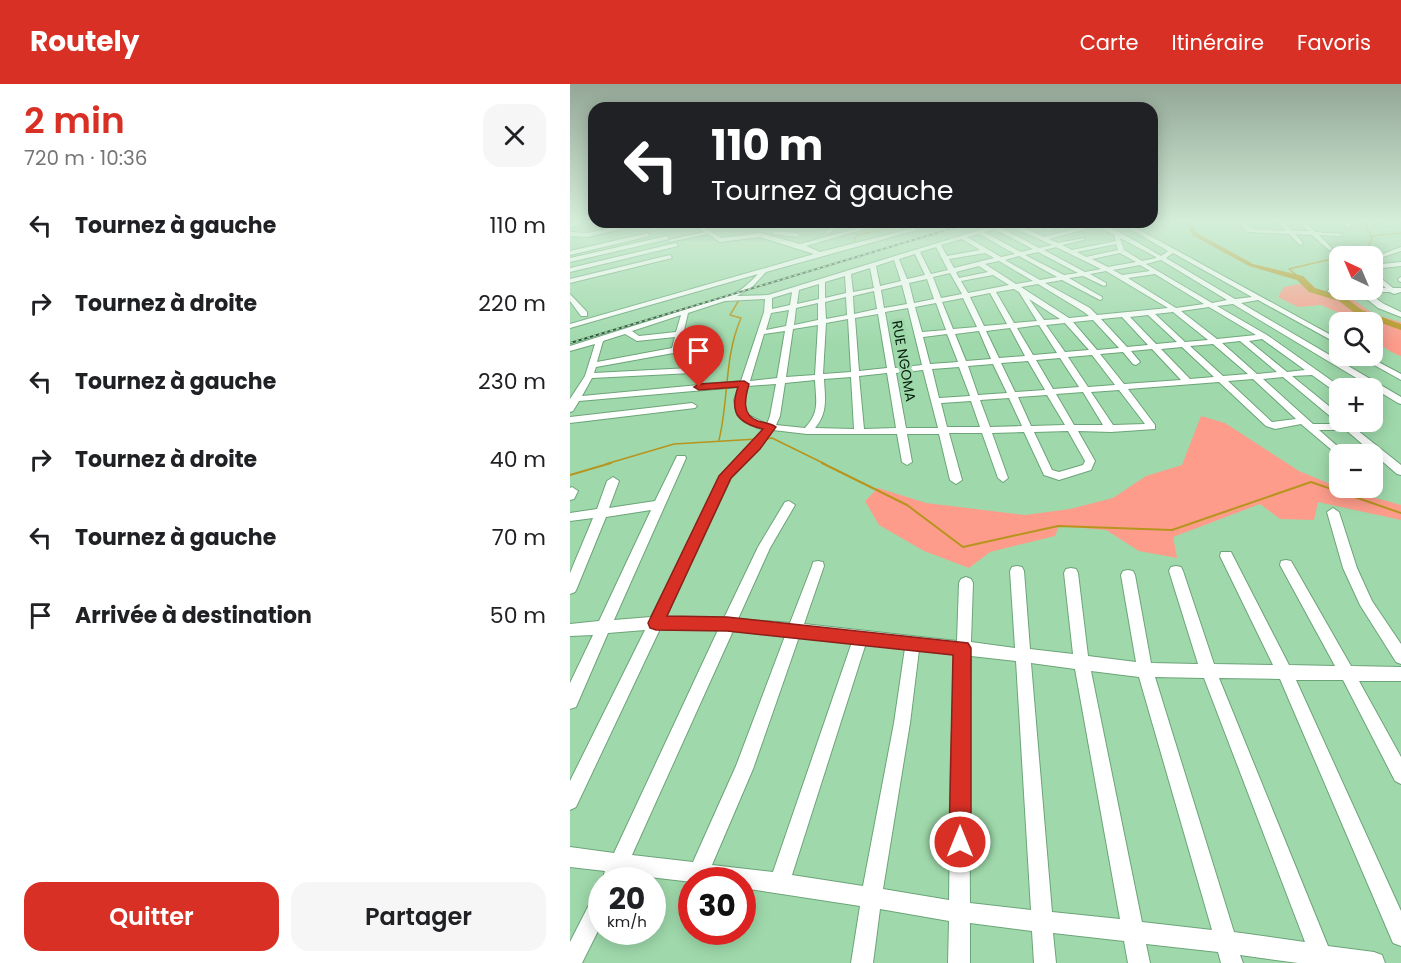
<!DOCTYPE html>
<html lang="fr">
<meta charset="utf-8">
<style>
body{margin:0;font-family:Poppins,sans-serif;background:#f6f6f6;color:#202124;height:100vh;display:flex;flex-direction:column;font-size:22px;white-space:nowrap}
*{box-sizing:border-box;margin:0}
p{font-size:20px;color:#757577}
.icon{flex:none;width:33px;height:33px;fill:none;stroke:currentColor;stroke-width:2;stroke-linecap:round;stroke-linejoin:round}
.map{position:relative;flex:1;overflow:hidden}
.details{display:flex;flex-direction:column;background:#fff;width:570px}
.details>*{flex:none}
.guide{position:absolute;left:18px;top:18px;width:570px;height:126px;border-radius:18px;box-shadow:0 3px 15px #0003;background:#202124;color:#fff;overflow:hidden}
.needle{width:39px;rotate:316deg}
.fabs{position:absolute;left:759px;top:162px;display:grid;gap:12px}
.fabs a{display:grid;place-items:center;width:54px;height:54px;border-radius:12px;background:#fff;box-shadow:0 3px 15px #0003;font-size:30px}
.speed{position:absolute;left:18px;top:783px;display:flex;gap:12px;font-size:30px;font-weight:700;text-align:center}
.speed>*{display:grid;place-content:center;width:78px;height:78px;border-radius:50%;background:#fff;box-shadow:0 3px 15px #0003;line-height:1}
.speed small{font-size:15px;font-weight:400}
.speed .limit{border:9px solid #d22;background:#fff;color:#111}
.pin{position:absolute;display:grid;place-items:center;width:51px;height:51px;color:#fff;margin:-62px -26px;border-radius:50% 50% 50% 0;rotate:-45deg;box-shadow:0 0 6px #0007}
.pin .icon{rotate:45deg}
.me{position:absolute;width:66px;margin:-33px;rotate:0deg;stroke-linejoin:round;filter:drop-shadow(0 0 4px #0008)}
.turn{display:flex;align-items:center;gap:21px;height:126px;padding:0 24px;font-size:27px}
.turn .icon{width:78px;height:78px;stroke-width:2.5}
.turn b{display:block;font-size:42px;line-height:51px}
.round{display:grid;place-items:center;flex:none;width:63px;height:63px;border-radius:18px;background:#f6f6f6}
.headline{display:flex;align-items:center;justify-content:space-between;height:102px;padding:0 24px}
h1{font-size:36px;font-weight:600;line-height:45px;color:#d93025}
.button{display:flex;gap:12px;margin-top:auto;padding:12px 24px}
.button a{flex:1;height:69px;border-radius:18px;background:#d93025;color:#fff;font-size:24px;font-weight:600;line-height:69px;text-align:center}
.button a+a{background:#f6f6f6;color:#202124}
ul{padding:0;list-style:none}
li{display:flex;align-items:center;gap:18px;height:78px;padding:0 24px}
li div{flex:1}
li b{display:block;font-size:22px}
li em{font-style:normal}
header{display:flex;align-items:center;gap:36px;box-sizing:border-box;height:84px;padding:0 30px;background:#d93025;color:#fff}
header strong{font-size:28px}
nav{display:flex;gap:33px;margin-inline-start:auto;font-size:21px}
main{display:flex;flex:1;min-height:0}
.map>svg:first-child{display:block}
.green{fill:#fd9c8b}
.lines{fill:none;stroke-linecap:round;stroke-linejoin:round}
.stream-far1{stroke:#b7941d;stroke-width:1.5}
.stream{stroke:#b7941d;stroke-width:2}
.river{fill:#b7941d;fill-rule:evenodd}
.minor-casing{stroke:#6ba478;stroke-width:2}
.minor{fill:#fff;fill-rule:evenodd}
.rail-casing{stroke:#294831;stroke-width:2}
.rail{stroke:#9fd9ab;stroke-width:1.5;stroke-dasharray:3;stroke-linecap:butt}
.route{fill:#d93025;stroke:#8d1f18;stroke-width:1.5}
.labels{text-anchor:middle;stroke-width:6;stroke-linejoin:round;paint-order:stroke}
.far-street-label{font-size:14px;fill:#051c0c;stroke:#9fd9ab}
</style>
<header>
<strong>Routely</strong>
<nav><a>Carte</a><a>Itinéraire</a><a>Favoris</a></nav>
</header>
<main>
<section class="details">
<div class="headline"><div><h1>2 min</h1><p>720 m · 10:36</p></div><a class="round"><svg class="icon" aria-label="close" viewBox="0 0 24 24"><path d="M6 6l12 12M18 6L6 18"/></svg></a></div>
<ul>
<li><svg class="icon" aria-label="left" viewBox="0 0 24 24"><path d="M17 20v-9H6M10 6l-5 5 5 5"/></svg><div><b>Tournez à gauche</b></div><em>110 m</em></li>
<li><svg class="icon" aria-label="right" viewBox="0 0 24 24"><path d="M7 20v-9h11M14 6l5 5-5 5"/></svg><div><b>Tournez à droite</b></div><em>220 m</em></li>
<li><svg class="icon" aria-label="left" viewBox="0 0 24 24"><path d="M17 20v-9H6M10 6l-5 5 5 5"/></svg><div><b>Tournez à gauche</b></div><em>230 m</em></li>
<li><svg class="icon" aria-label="right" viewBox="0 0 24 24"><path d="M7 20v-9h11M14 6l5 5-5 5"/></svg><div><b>Tournez à droite</b></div><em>40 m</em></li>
<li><svg class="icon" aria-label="left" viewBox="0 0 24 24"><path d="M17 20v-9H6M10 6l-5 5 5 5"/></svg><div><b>Tournez à gauche</b></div><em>70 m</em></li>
<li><svg class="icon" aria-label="arrive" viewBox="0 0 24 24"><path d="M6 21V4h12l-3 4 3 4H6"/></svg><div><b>Arrivée à destination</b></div><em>50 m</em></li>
</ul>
<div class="button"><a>Quitter</a><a>Partager</a></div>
</section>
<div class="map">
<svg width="831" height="879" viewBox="0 0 831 879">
<rect width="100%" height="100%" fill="#9fd9ab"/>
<!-- green -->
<g class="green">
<path d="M739,198L747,206L778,212L805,231L831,238V272C815,267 803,256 802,238H790L751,221L728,223L708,213L714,203Z"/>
<path d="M631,332L655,339L729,387L770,404L831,421V436L748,418L744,436L710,435L690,420L603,453L607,474L569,467L536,446L489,442L485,452L420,468L399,484L354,467L309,441L295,417L308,404L356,419L455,431L500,425L543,414L576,392L612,381Z"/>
</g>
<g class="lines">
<!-- stream-far1 -->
<g class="stream-far1">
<path d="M801,152L831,149"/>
<path d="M284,158L287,151L328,142L370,138"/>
<path d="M773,172L796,167L802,155L794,137"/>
<path d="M730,194L719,185L770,173"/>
<path d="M196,355L202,354L255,380"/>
<path d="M149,356C159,315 154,273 171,234L160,231L169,216"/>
<path d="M36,380L104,360L187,355"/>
</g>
<!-- stream -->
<g class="stream">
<path d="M252,379L337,421L393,463L488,442L602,446L741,398L831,429"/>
<path d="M0,391L41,379"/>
</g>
<!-- river -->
<path class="river" d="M605,137L622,140L627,149L683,180L733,192L745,204L775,213L792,226L831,240V246L786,230L769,217L739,208L727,196L679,182L622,151L618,142Z"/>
<defs>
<g id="minor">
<path d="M7,137H14L0,144V140Z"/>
<path d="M667,137H672L681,145L716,147L708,137H713L722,147H739L729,137H734L745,148L773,150L770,152L749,151L762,164L760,167L742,151L725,150L733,159L730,161L719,150L678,148Z"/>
<path d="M771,137H776L782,143L777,144Z"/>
<path d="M822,137L831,138L816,142L813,140Z"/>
<path d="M70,138H80L18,153L0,152V148L18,149Z"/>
<path d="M104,138H115L82,146L79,144Z"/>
<path d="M121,138H127L151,154L190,149L230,160L310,138H319L236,162L250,168L344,144L347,146L196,188L182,203L167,212L198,211L436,138H444L451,142L477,138L455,144L474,153L523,140L521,138C537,138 575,163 591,172L598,167L548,138H555L770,256V261L688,216L671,219L831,313V320L828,319L663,220L647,222L697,251L772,304H770V310L767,309L742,291L722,292L770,331V338H777L831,381V391L827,390L776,346H749L774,368L775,370H770V373L731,340L705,345L696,342L649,298L558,305L585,341V345L541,348L508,347L525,377L521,386L489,396L474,391L454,348L422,349L438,394L433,398L428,394L412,349H379L392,396L386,400L380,396L369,350H337L342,378L337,381L332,378L327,350H237L203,346L190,364L161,394L96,533L154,534L188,463L215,418L219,417L225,421L200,464L168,535L220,539L242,482L243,478L248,477L253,478L254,482L234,540L387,557L389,499L391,495L396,493L401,495L403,499L401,558L445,564L440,487L442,483L447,482L452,483L454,487L460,565L503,570L494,489L496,485L501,484L506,485L508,489L518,572L566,578L551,491L553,487L558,486L563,487L565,491L581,579L628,580L599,487L601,483L606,482L611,483L613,487L644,580L703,581L650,472L651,468H661L719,581L765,582L710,481L711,477L716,476L721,477L781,582L831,583V597H789L831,673V700L825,697L773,596H726L831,827V862L823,859L710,595L649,594L758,862L804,868L812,871L815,879H728L670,871L673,879H651L648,868L576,860L580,879H558L554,857L483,849L486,879H464L462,847L400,839V879H378L379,837L310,825L303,879H281L290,822L172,804V796H122V798L54,790L51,796L32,797L35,787L0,783V763L44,769L148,546L90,545L6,723L0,726V697L75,546L38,549L6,623L0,625V599L23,551L0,552V540L29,537L81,426L36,433L7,504L5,508L0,510V489L23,434L0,437V429L27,425L37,397L43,393L49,397L39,424L85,417L107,372H115L116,374L44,536L81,533L151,392L182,360L193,345L187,344L167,331L164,316L169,303L9,317L3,327L0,328V315L15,292L25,260L0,267V262L152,214C165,212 178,201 188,190L0,244V240L244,170L190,153L150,158L138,150L99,158V156L134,148ZM438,141L482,161L469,164L430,143ZM527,142L544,151L546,157L502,166L492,161L514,156V154L488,159L479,155ZM424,145L463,165L451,168L414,148ZM409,150L445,170L431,173L397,153ZM550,154L586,173V174L572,177L554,166ZM392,155L410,166L377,172L371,161ZM546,160L548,166L516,173L507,168ZM366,163L378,186L361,190L350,168ZM486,163L531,185L515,188L474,166ZM468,168L508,189L494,191L455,171ZM415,169L424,174L384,184L379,175ZM550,169L566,178L538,183L522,175ZM603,169L682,213L665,215L596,174ZM345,170L355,191L337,195L329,175ZM449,172L487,193L470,196L435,176ZM324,176L331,197L310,202L306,182ZM591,176L657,216L642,219L576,180ZM429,177L463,197L446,200L415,180ZM570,181L580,187L552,191L543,186ZM409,182L418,188L389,194L386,188ZM300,184L304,204L283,208L281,190ZM536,187L598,224L527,231L520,224L475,199L492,196L530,216L532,215V213L499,194L513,192L534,202L536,201V199L520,190ZM380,189L392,210L371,214L363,193ZM585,190L634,220L606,224L558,194ZM423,191L439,201L398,209L391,197ZM275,192L276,209L255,214V198ZM357,195L364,215L344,219L339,199ZM249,200V215L227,220L229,206ZM468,200L514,228L519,232L499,234L451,203ZM332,201L337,220L314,224L311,206ZM444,205L449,208L467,237L444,239L426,208ZM304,207L307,225L284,230L283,212ZM222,208L220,221L202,225V214ZM420,209L437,240L414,242L400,213ZM276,213L277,231L256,235L255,218ZM393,214L407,243L383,245L372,218ZM195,215L194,228L171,297L12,312L22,294L142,288V284L139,283L24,289L26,283L109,268L118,229L155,217ZM459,215L490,235L474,236ZM248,219V236L224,241L226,224ZM366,219L376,246L352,248L345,223ZM639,223L686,251L647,255L611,227ZM338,224L352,281L325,284L315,228ZM219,226L216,242L196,246L201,229ZM603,228L638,256L615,258L585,230ZM308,230L317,284L289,287L285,234ZM111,231L106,248L69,252L62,247ZM578,231L607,258L586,260L560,233ZM552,233L578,261L557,263L531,235ZM278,235L281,288L253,290L256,239ZM523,236L549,264L527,266L503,238ZM495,239L519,266L495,268L476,241ZM248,241L245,291L216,293L223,245ZM469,241L487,269L463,271L447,244ZM440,244L455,272L429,274L416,247ZM215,247L207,294L180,297L194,250ZM409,247L421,275L396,277L385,250ZM55,250L67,257L105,253L102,264L27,278L33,257ZM377,250L388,278L360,280L353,253ZM692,255L735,286L717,288L679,257ZM670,257L707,288L687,290L652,259ZM643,260L678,290L653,292L620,262ZM612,263L644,293L620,295L591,265ZM582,265L611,296L554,300L530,270L553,268L563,280L566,281L570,278L561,267ZM522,271L545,301L518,303L498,273ZM490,274L509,303L483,305L466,276ZM458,277L475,306L445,308L431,279ZM423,280L437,309L408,311L398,282ZM389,283L400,312L369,314L362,285ZM353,286L368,344H336L326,289ZM317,289L326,344L294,345L289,292ZM281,293L284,345L245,344C258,329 255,314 254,295ZM713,293L767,338L769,340H743L693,295ZM683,295L726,335L702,338L658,297ZM245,296C246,317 250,328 235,344L206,341L210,332L215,299ZM206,300L200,332L197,340L176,330L174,316L178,302ZM549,306L575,340L543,341L521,308ZM513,308L533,341H504L486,310ZM477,311L495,341L461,342L448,313ZM439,314L452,342L420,343L410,316ZM401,317L410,343H377L371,319ZM498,347L515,377L513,381L489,388L482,386L464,348ZM163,547L215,552L166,682L123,778L62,771ZM229,553L282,558L203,788L142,781L183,685ZM296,559L335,564L324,639L293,802L222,791ZM349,566L386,570L381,664L379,816L313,805L340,639ZM401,572L446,577L461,826L400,819L399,664ZM461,579L505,585L550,835L482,828ZM521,587L569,593L642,846L572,838ZM585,593L634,594L735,858L664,848Z"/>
<path d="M190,138L263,141L284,138L268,143L258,150L255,148L260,144Z"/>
<path d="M497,138H505L478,147L473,146Z"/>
<path d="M204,147L227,149L230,151L227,153L202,150Z"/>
<path d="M78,149L80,152L0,171V167Z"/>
<path d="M97,152L99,155L0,178V174Z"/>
<path d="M106,159L108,162L0,188V184Z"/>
<path d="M831,163V167L813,173L810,171Z"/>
<path d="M100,171L102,174L0,199V195Z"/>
<path d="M831,178V182L802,185V181Z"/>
<path d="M802,187L823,204H831V208L824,210L820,208H797L814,220L831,228V233L808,224L789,209H760L757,207L760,205L816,204L802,193Z"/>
<path d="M831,193V198L829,197L828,195Z"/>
<path d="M0,210L17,228V232H11L0,217Z"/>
<path d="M788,272H797L831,290V296Z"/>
<path d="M122,319L127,322L125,324L0,339V333Z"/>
<path d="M802,329L810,334V338L802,337Z"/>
<path d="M2,403L8,407L4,415L0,416V404Z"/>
<path d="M763,424L769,428L787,484L802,517L831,560V580L826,578L790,521L773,484L757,428Z"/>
<path d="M32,806V839L12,879H0V858L25,809Z"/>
</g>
</defs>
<!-- minor casing -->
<use href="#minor" class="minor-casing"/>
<!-- minor -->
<use href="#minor" class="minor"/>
<defs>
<path id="rail" d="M0,259L403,138"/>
</defs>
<!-- rail casing -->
<use href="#rail" class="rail-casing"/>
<!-- rail -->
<use href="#rail" class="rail"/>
</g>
<!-- sky -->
<linearGradient id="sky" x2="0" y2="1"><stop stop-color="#94a797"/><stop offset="0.53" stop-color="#d4eed9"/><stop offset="1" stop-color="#d4eed9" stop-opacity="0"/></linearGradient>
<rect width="831" height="260" fill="url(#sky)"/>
<!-- route -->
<path class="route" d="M174,297L179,300C175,314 171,331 188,337C195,339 201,339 206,343L190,365L161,394L97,532L157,533L398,559L401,564V758L397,765L390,769L382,765L379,758L383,571L157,547L86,546L80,544L78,539L149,392L193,345C168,339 159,329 168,303L129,306L124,303L129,300Z"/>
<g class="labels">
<!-- far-street labels -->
<g class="far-street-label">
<text transform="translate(334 277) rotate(80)" y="5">RUE NGOMA</text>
</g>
</g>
</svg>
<div class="fabs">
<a><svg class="needle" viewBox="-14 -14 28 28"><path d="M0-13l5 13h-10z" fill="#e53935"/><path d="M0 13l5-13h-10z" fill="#757577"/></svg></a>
<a><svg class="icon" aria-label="search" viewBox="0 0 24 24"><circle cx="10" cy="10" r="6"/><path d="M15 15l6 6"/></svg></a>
<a>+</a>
<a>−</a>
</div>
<div class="speed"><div>20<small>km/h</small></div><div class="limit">30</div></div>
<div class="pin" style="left:129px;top:303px;background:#d93025"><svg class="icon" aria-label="arrive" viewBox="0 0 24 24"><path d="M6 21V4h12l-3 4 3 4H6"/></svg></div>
<svg class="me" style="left:390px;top:758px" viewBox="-20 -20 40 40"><circle r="17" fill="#d93025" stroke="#fff" stroke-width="3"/><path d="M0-11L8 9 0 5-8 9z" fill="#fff"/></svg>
<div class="guide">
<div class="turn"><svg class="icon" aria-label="left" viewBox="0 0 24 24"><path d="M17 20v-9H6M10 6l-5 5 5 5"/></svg><div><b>110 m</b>Tournez à gauche</div></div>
</div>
</div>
</main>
